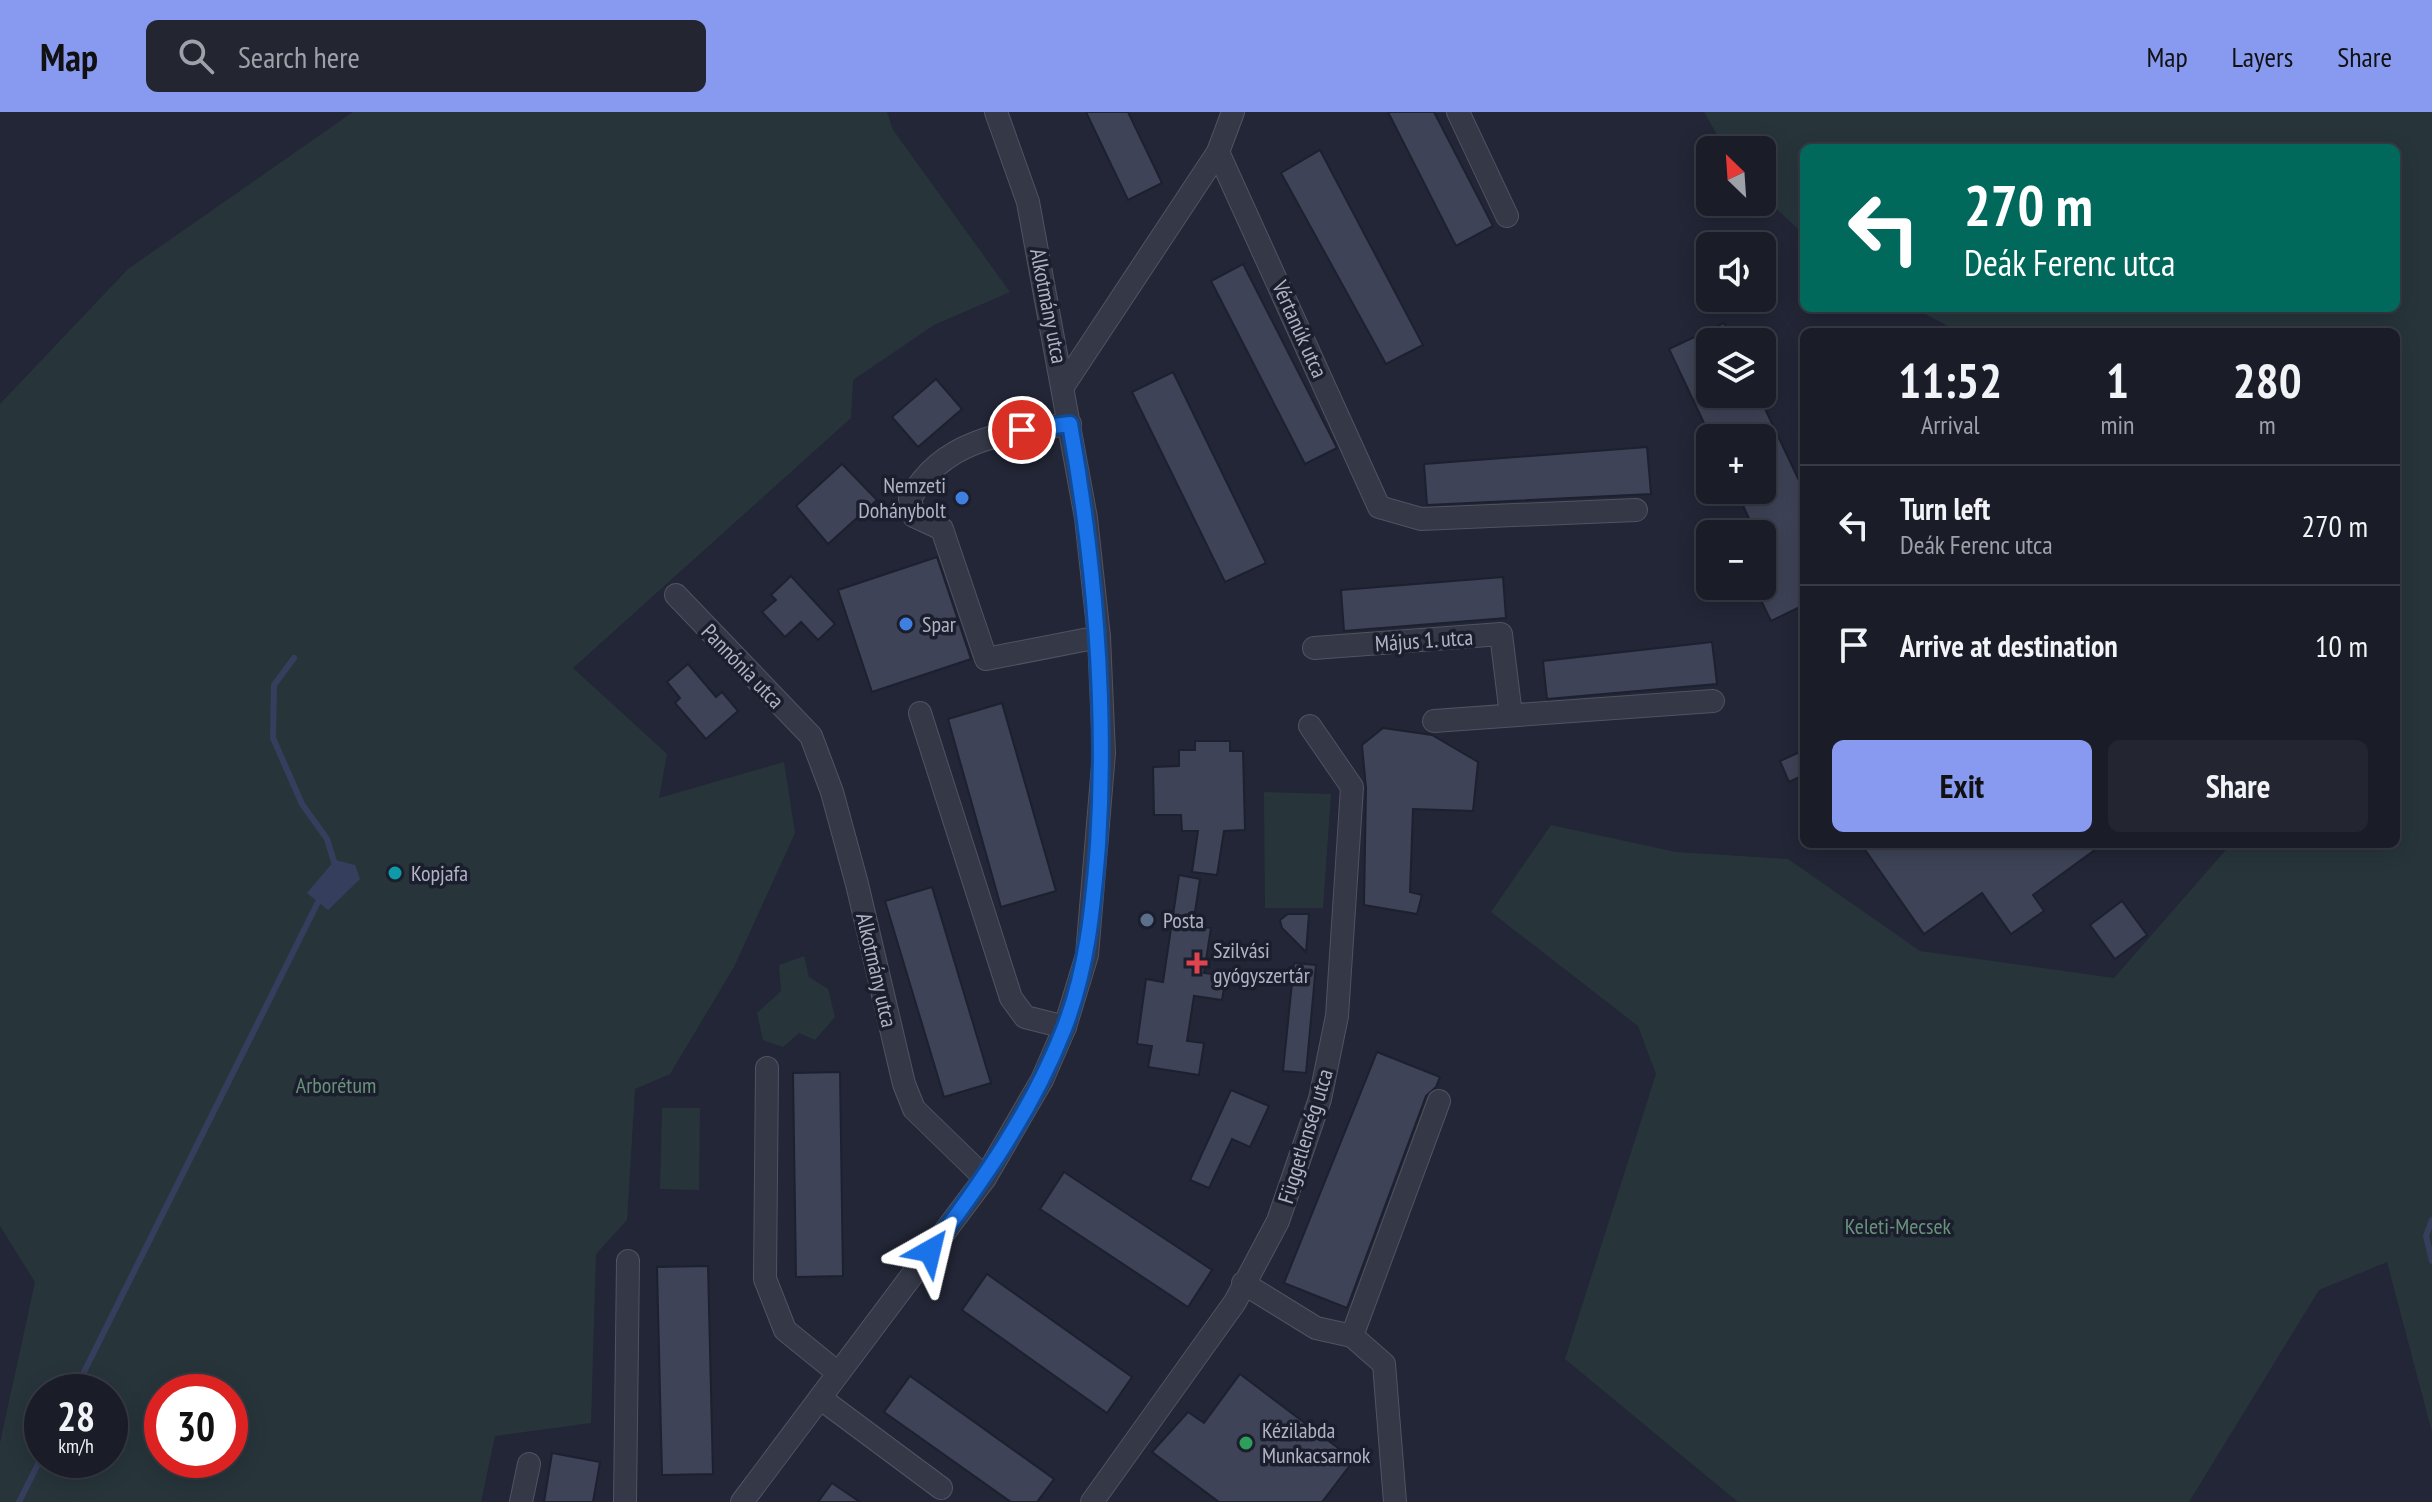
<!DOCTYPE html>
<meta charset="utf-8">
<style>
body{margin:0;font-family:"PT Sans Narrow",sans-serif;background:#232530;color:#f1f3f6;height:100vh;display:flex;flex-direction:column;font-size:30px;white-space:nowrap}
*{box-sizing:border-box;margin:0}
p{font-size:26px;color:#9fa1a8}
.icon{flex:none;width:44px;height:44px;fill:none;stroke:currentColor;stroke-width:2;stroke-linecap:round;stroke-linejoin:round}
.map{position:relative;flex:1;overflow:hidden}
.sheet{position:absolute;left:1800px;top:216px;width:600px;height:520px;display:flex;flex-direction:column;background:#1a1c28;border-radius:12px;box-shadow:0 4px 20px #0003,0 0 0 2px #383a45}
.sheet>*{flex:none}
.banner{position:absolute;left:1800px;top:32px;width:600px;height:168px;border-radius:12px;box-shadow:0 4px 20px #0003,0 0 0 2px #383a45;background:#00695c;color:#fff;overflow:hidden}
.needle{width:52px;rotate:335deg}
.tools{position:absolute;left:1696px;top:24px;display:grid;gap:16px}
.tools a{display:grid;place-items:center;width:80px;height:80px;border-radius:12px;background:#1a1c28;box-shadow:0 4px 20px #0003,0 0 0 2px #383a45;font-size:40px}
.speed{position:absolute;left:24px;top:1262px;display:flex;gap:16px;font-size:40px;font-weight:700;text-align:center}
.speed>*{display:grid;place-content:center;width:104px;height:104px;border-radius:50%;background:#1a1c28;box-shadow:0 4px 20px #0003,0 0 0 2px #383a45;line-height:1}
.speed small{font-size:20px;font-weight:400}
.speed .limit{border:12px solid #d22;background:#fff;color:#111}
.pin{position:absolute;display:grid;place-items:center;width:68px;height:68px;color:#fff;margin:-34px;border:4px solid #fff;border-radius:50%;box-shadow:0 2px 8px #0007}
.me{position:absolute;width:88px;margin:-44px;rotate:37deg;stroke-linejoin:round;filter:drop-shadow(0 0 6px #0008)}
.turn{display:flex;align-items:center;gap:28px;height:168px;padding:0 32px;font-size:36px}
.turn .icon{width:104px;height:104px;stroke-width:2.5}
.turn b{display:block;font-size:56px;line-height:68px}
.eta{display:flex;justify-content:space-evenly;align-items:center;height:136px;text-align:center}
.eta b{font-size:48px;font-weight:800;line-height:56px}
.action{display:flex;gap:16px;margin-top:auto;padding:16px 32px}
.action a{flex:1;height:92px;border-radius:12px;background:#8899f0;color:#111;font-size:32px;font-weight:800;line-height:92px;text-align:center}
.action a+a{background:#232530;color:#f1f3f6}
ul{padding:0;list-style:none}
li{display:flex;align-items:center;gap:24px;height:120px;padding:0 32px;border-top:2px solid #383a45}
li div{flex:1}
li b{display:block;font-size:30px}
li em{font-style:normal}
header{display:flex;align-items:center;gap:48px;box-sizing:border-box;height:112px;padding:0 40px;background:#8899f0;color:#111}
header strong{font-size:38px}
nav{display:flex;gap:44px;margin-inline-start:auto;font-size:28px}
.search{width:560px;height:72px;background:#232530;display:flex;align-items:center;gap:20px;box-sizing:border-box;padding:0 28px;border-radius:12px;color:#9fa1a8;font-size:30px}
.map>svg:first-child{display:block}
.green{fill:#27353b;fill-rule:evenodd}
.water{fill:#363e5d}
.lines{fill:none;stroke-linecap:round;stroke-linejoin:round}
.stream{stroke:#363e5d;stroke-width:6}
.building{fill:#3e4357;stroke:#1d202e;stroke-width:2}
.minor-casing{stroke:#505362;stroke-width:24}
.minor{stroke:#353947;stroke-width:22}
.route-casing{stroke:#114b97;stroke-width:20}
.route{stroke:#1a73e8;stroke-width:14}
.shop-dot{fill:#3f7fe0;stroke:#1b1e2c;stroke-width:3}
.culture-dot{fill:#0f9aa8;stroke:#1b1e2c;stroke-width:3}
.service-dot{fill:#5c6f8a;stroke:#1b1e2c;stroke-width:3}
.health-dot{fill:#e0444e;stroke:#1b1e2c;stroke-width:3}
.leisure-dot{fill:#2e9e5b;stroke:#1b1e2c;stroke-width:3}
.labels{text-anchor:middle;stroke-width:7;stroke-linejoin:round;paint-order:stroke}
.street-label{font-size:22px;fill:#b0b3c4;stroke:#1b1e2c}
.poi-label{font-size:22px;fill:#b0b3c4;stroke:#1b1e2c;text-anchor:start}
.park-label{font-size:22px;fill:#69927b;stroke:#1b1e2c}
</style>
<header>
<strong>Map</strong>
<div class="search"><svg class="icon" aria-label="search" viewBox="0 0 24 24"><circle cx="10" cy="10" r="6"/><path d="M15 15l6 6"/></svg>Search here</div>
<nav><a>Map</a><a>Layers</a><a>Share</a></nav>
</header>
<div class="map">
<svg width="2432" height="1390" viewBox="0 0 2432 1390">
<rect width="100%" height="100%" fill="#222636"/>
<!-- green -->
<g class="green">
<path d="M353,0H887L893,18L1010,180L934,213L853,268L851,306L573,556L667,642L659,686L784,650L795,721L734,855L670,962L635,977L627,1108L596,1142L591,1311L495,1324L481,1390H0V1331L35,1170L0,1114V292L128,157ZM42,1280H110V1348H42ZM162,1280H230V1348H162Z"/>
<path d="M1704,0H2432V1320L2387,1150L2319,1178L2189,1390H1738L1565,1247L1656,962L1638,914L1491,800L1551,713L1676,740L1788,747L1920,839L2114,866L2231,732H2396V220H1959L1914,196H2396V36H1804V123L1762,83V38H1726Z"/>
<path d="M1264,680L1331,682L1323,796H1265Z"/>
<path d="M804,844L809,865L828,877L835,905L815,928L799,921L783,935L763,928L757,901L781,879L779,853Z"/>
<path d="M662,996H700L699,1078L660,1077Z"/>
</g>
<!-- water -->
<path class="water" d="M335,748L355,753L360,767L328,798L307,781Z"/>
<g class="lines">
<!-- stream -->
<g class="stream">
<path d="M294,546L274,573L273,626L302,692L327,727L335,753"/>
<path d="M2432,1108L2426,1124L2432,1149"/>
<path d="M74,1280L321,784"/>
<path d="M19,1390L42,1344"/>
</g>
</g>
<!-- building -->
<g class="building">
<path d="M1086,0H1128L1162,71L1128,88Z"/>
<path d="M1388,0H1434L1493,114L1456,134Z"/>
<path d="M1320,38L1423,233L1386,252L1281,61Z"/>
<path d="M1243,152L1337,336L1305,352L1211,169Z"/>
<path d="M1724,211L1733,230H1710V282H1758L1804,379V493L1771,509L1754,474H1762V422H1756L1736,378H1762V326H1711L1669,237Z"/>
<path d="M1173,260L1266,451L1225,470L1132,280Z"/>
<path d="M936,267L962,297L918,335L892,305Z"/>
<path d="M1647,335L1651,382L1427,393L1424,352Z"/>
<path d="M842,352L877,388L828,432L796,394Z"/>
<path d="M937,445L971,547L872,580L838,478Z"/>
<path d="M791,464L835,512L818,528L801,510L785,525L762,500L776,488L771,483Z"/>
<path d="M1503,465L1506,506L1344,519L1341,478Z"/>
<path d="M1712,530L1717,572L1547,587L1543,549Z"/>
<path d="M688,552L716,585L722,580L738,599L706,627L675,591L680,586L667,570Z"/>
<path d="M1002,591L1056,779L1001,795L948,607Z"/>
<path d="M1383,616L1432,623L1478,650L1473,699L1413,697L1410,780L1422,783L1417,802L1364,793L1366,676L1362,633Z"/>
<path d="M1195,629H1230V639H1243L1245,718L1224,719L1217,763L1192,760L1198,719H1182L1181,703H1154L1153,655L1179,654V638H1195Z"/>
<path d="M1804,638V663L1789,670L1780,649Z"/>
<path d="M1861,732H2103L2033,783L2044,799L2011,822L1982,781L1924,822Z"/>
<path d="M1179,763L1200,767L1193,813L1211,816L1204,861L1226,864L1222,888L1194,884L1187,929L1204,931L1199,963L1148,955L1152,934L1137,932L1146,867L1163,870Z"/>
<path d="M932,775L991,971L944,985L885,789Z"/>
<path d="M2122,789L2147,823L2115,847L2090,813Z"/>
<path d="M1288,802H1309L1306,840L1282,816L1280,808Z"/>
<path d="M1294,851L1316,853L1306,961L1283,959Z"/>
<path d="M1377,940L1440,965L1436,975L1426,984L1347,1196L1284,1171Z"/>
<path d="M840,960L843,1164L796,1165L793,961Z"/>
<path d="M1231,978L1269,994L1250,1035L1232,1027L1209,1076L1190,1068Z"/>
<path d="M1064,1060L1212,1158L1188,1195L1040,1097Z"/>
<path d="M708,1154L713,1362L662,1363L657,1155Z"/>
<path d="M987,1162L1132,1265L1107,1301L962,1198Z"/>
<path d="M1240,1262L1354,1348L1322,1390H1219L1152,1340L1188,1300L1204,1311Z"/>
<path d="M910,1264L1054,1367L1037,1390H1011L884,1300Z"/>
<path d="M552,1341L600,1350L593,1390H544Z"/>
<path d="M832,1371L860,1390H818Z"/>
</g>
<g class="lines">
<defs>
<g id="minor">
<path d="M1458,0L1507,104"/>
<path d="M1218,40L1379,395L1421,407L1636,398"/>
<path d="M1064,273L1218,40L1233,0"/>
<path d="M1070,312C1007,320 943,326 910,387L914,404L942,417L986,547L1099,525"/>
<path d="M676,483L811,624L832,680L857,772L904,972L914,997L985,1066"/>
<path d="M1314,536L1501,522L1511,603"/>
<path d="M920,601L1011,886L1025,905L1065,915"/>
<path d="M1434,609L1713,589"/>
<path d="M767,956L765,1167L785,1218L838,1261"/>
<path d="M1243,1171L1316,1216L1352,1224"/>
<path d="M820,1286L941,1376"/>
<path d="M521,1390L529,1352"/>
<path d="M625,1390L628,1149"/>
<path d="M742,1390L985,1066L1042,968L1065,915L1087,843L1104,641L1099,525L1086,406L1028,90L996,0"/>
<path d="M1092,1390L1235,1190L1278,1109L1320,987L1337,904L1352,675L1310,614"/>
<path d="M1395,1390L1384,1252L1352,1224L1439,989"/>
</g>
</defs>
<!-- minor casing -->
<use href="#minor" class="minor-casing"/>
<!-- minor -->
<use href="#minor" class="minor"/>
</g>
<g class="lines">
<defs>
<path id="route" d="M930,1139C982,1070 1032,999 1064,917C1087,858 1093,796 1098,733C1107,591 1095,452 1070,312L1022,318"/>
</defs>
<!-- route casing -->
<use href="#route" class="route-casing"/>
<!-- route -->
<use href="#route" class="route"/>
</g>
<!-- markers -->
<g class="shop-dot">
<circle cx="962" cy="386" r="8"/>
<circle cx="906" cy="512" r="8"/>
</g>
<circle class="culture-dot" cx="395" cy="761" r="8"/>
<circle class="service-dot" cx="1147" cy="808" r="8"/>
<path class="health-dot" d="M1193 839h8v8h8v8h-8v8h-8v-8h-8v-8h8z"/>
<circle class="leisure-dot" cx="1246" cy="1331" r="8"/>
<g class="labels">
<!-- street labels -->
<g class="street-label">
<text transform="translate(1049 194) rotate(79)" y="8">Alkotmány utca</text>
<text transform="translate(1300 217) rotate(66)" y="8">Vértanúk utca</text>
<text transform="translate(1424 528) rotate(-4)" y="8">Május 1. utca</text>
<text transform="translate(743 554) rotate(46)" y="8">Pannónia utca</text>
<text transform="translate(877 858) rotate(77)" y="8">Alkotmány utca</text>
<text transform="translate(1305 1024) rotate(-73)" y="8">Függetlenség utca</text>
</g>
<!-- poi labels -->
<g class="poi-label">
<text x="946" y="381" text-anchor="end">Nemzeti<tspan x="946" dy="25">Dohánybolt</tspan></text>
<text x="922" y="520">Spar</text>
<text x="411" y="769">Kopjafa</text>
<text x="1163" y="816">Posta</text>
<text x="1213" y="846">Szilvási<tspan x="1213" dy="25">gyógyszertár</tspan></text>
<text x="1262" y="1326">Kézilabda<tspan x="1262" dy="25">Munkacsarnok</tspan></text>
</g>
<!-- park labels -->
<g class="park-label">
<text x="336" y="981">Arborétum</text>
<text x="1898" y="1122">Keleti-Mecsek</text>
</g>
</g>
</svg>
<div class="tools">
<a><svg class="needle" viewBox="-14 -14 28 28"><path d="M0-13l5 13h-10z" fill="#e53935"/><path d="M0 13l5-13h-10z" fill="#9fa1a8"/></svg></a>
<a><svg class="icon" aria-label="sound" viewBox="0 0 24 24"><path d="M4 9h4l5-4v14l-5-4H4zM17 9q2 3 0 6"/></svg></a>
<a><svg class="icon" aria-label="layers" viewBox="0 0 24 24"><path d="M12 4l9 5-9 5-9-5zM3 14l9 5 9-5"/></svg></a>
<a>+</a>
<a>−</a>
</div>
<div class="speed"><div>28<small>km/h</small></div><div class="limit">30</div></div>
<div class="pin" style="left:1022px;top:318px;background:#d93025"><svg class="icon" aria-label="arrive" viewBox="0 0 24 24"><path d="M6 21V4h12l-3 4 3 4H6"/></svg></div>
<svg class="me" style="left:930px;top:1139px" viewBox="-20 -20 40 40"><path d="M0-17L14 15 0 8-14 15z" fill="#1a73e8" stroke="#fff" stroke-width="4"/></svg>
<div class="banner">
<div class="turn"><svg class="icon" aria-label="left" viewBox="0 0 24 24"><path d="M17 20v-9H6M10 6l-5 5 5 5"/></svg><div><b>270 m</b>Deák Ferenc utca</div></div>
</div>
<section class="sheet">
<div class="eta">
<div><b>11:52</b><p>Arrival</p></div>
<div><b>1</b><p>min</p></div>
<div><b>280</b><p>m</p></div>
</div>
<ul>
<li><svg class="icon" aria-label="left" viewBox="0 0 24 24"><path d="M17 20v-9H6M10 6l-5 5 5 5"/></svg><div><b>Turn left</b><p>Deák Ferenc utca</p></div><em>270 m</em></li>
<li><svg class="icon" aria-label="arrive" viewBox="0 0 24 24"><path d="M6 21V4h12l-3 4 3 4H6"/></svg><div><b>Arrive at destination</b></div><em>10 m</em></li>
</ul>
<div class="action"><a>Exit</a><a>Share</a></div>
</section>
</div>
